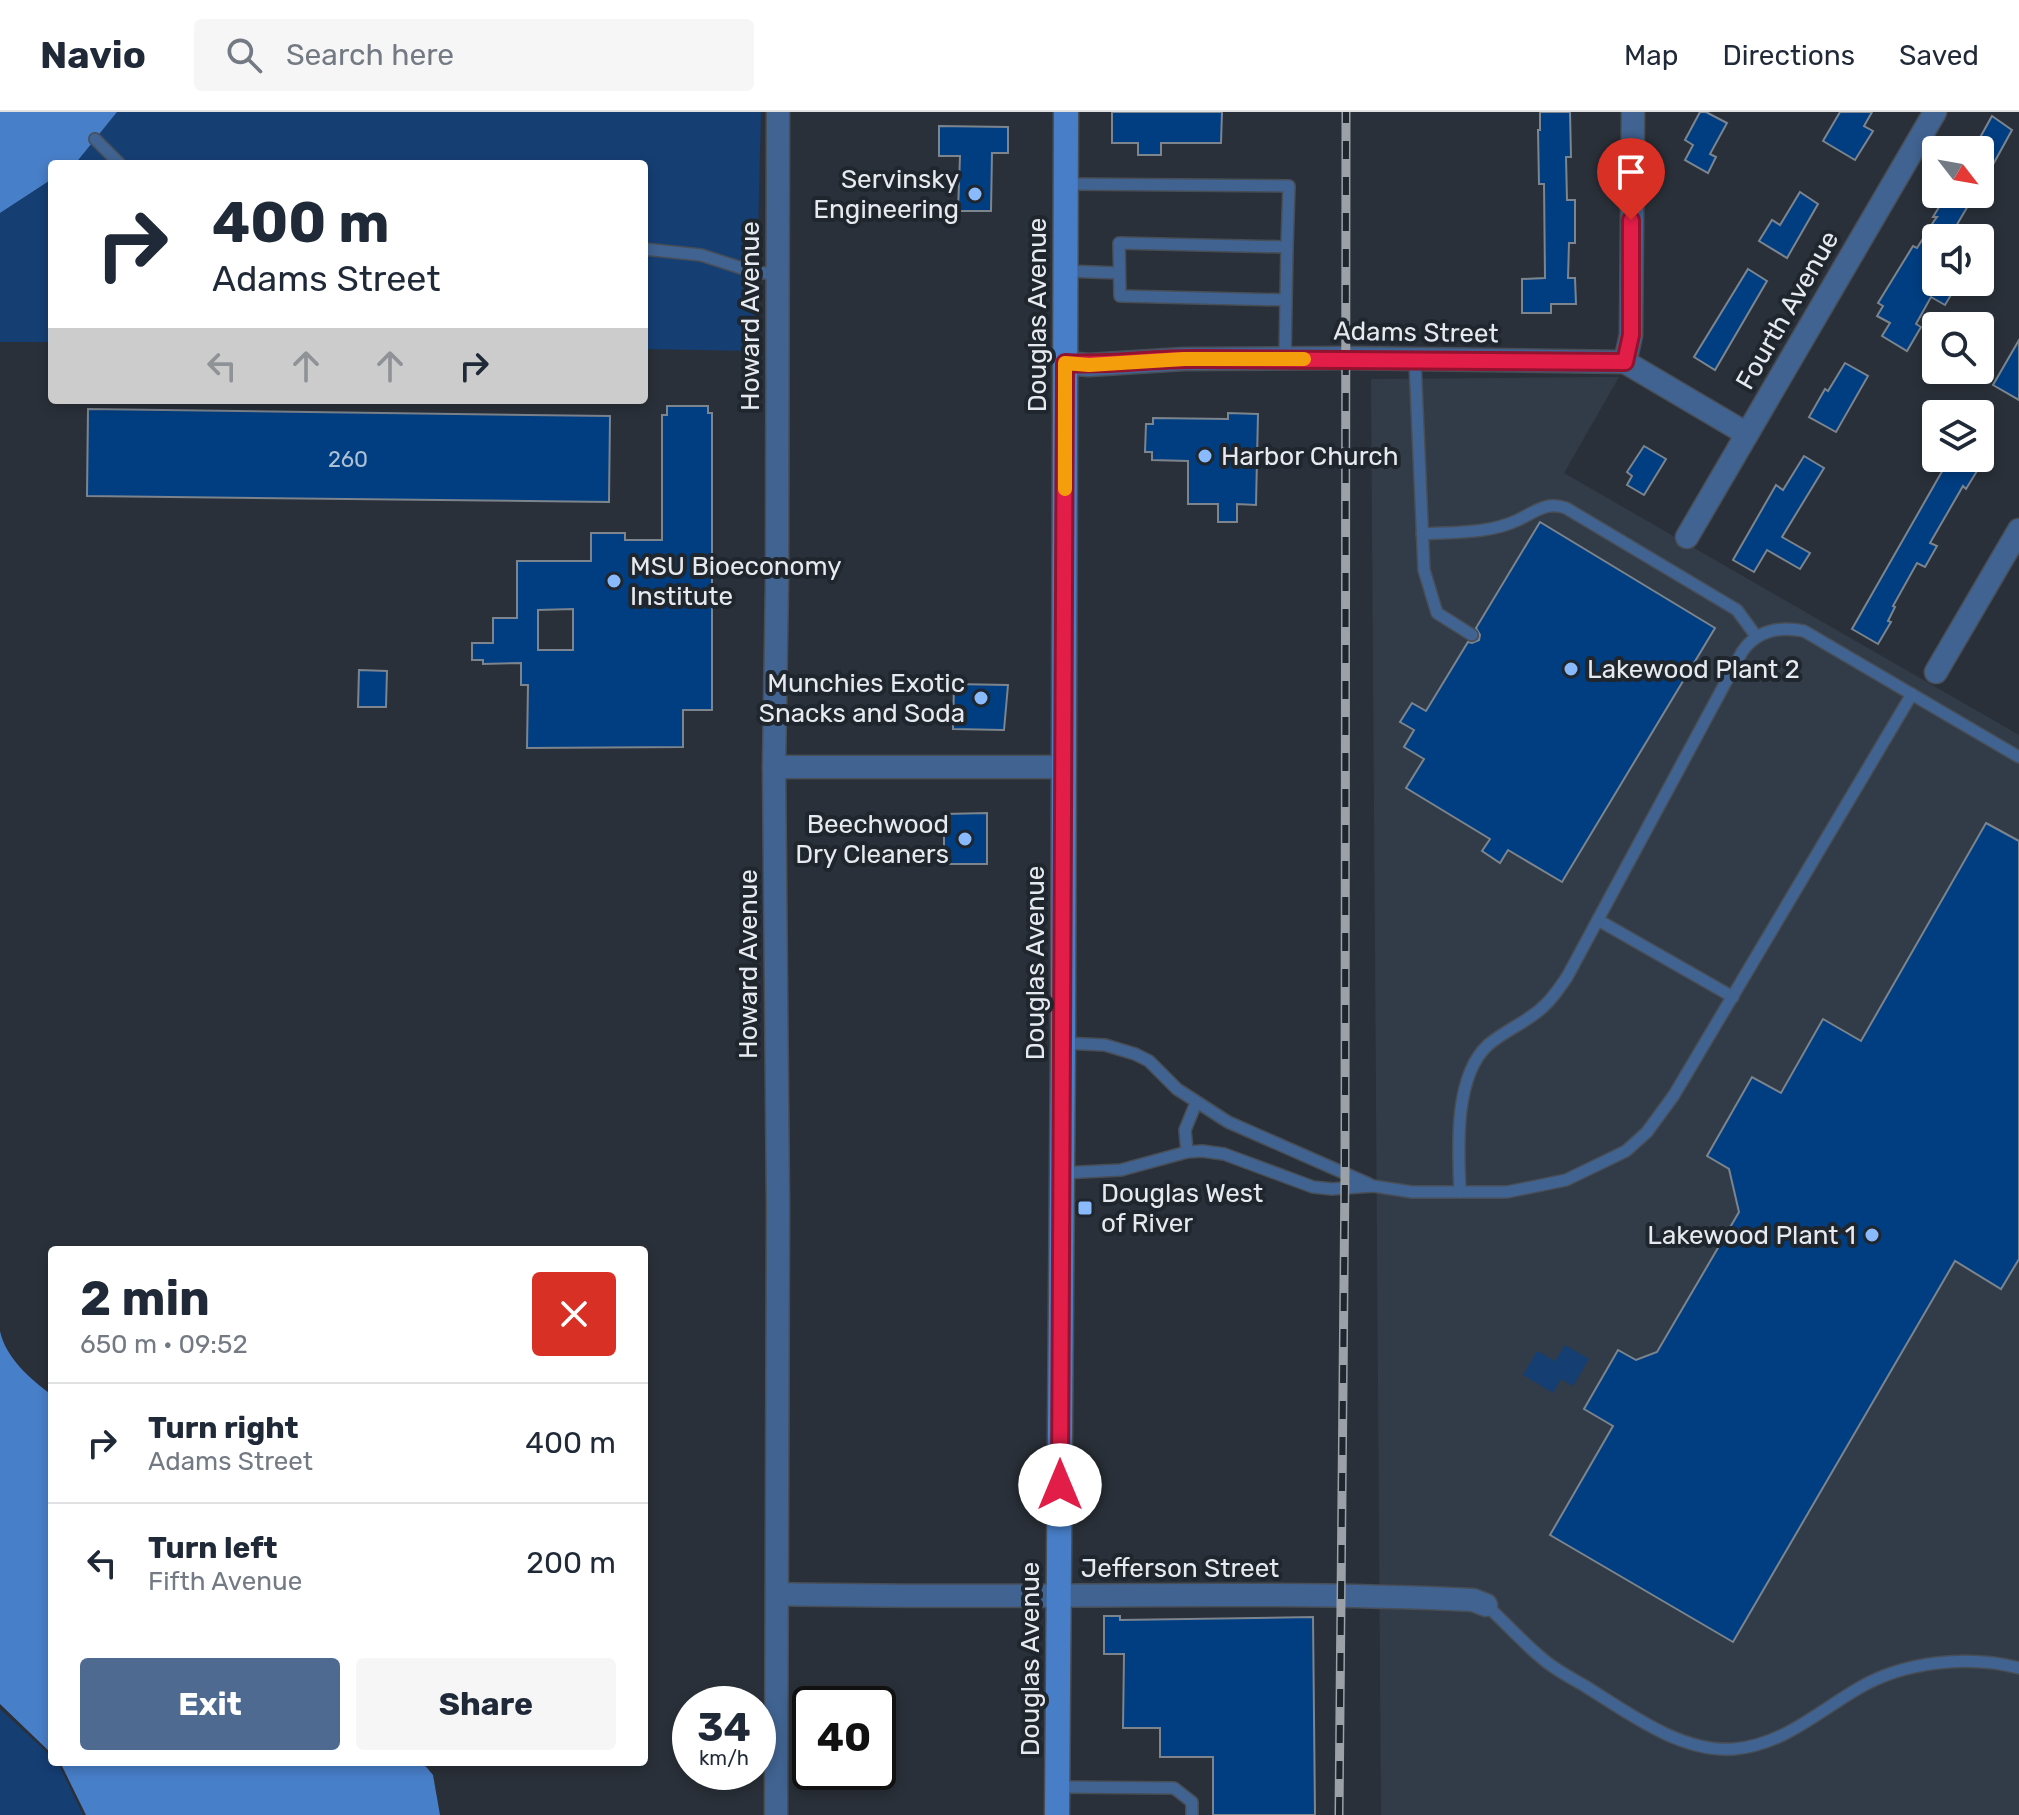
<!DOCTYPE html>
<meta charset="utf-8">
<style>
body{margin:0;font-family:Rubik,sans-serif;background:#f6f6f7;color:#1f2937;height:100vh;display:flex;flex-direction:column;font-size:30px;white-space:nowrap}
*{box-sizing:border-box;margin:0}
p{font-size:26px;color:#747a83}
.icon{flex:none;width:44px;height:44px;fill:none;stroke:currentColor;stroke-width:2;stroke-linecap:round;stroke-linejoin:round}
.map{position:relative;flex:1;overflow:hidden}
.side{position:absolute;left:48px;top:1134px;width:600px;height:520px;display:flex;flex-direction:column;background:#fff;border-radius:8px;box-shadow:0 4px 12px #0003}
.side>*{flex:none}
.top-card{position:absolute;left:48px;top:48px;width:600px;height:244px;border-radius:8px;box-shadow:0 4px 12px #0003;background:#fff;color:#1f2937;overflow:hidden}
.needle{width:52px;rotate:121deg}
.buttons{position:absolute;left:1922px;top:24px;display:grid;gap:16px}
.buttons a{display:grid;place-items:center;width:72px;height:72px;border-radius:8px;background:#fff;box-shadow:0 4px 12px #0003;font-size:40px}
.speed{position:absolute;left:672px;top:1574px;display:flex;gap:16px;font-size:40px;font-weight:700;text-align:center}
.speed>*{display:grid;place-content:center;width:104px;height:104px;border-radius:50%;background:#fff;box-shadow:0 4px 12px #0003;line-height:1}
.speed small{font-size:20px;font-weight:400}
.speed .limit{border:4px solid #111;border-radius:12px;background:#fff;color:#111}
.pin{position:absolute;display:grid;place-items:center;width:68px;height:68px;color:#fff;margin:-82px -34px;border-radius:50% 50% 50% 0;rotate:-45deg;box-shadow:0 0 8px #0007}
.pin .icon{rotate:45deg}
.me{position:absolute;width:88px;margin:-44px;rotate:0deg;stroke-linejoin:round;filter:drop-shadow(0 0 6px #0008)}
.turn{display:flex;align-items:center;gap:28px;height:168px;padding:0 32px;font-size:36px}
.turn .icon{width:104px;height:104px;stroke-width:2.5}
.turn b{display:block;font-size:56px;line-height:68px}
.lanes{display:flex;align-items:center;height:76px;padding:0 32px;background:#0003;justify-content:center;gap:40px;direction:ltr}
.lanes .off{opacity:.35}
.round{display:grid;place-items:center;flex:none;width:84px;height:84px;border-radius:8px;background:#f6f6f7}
.headline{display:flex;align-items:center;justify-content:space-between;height:136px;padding:0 32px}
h1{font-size:48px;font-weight:700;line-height:60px}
.action{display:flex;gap:16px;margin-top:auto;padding:16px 32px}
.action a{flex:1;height:92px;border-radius:8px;background:#4f6a90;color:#fff;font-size:32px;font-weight:700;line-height:92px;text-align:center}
.action a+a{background:#f6f6f7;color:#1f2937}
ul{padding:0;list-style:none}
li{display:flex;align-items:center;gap:24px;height:120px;padding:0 32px;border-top:2px solid #e0e1e3}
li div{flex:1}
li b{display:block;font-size:30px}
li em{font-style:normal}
header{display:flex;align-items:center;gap:48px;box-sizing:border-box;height:112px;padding:0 40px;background:#fff;border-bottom:2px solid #e0e1e3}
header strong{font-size:38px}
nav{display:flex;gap:44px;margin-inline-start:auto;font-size:28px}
.search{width:560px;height:72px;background:#f6f6f7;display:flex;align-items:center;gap:20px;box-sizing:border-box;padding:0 28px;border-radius:8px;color:#747a83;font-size:30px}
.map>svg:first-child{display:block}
.built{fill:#323c48}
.green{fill:#153e73}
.water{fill:#487fc9}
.building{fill:#003e82;stroke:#7c848e;stroke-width:2;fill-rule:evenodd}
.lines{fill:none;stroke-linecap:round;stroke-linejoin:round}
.lane-casing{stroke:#484e56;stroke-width:14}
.street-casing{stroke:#484e56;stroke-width:25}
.secondary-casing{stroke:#484e56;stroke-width:27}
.lane{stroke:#416391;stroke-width:11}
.street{stroke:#416391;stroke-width:22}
.secondary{stroke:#477ec7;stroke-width:24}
.rail-casing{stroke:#9ca1a8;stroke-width:9}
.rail{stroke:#20262e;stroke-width:6;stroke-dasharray:18;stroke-linecap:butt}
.route-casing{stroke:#92132f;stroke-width:20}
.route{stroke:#e11d48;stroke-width:14}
.slow{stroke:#f59e0b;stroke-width:14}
.poi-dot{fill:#89bafc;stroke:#20262e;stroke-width:3}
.labels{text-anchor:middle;stroke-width:8;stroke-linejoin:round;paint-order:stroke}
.number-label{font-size:22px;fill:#acbfd4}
.poi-label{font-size:26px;fill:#e6eaf0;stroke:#20262e;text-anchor:end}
.street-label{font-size:26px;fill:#e6eaf0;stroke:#20262e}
</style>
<header>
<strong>Navio</strong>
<div class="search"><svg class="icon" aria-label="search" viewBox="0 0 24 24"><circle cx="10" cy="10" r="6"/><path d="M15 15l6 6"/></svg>Search here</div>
<nav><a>Map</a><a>Directions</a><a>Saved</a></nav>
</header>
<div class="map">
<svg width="2019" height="1703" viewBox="0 0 2019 1703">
<rect width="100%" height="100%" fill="#2a3039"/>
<!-- built -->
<path class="built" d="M1619,265L1564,361L2019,623V1703H1381L1371,267Z"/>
<!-- green -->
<g class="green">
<path d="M117,0H761L755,239L644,237V52H75Z"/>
<path d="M52,67V230H0V101Z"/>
<path d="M1565,1233L1589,1247L1573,1274L1561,1267L1553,1281L1523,1263L1537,1239L1555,1249Z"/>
<path d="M0,1597L52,1645V1650L58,1651L83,1703H0Z"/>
</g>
<!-- water -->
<g class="water">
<path d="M0,0H117L75,52H52V67L0,101Z"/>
<path d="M0,1219C5,1245 31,1268 52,1283V1642L0,1592Z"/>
<path d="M60,1650H422L433,1663L440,1703H86Z"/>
</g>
<!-- building -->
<g class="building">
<path d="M1112,0H1222L1221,31H1161V43H1138V31H1112Z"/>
<path d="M1540,0H1570L1571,45H1566L1567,88H1575V131H1569L1568,166H1575L1576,192H1551V201H1522V167L1545,166L1544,72H1539L1538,18H1540Z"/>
<path d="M1700,0H1706L1727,11L1710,42L1716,45L1708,61L1685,48L1693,33L1685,28Z"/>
<path d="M1840,0H1872L1864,14L1873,19L1855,48L1823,29Z"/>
<path d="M1992,4L2012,18L1990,58L1980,52V32L1977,31Z"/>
<path d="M939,14L1008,15V41H992L991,99H958L960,44H939Z"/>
<path d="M1800,80L1818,92L1787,146L1759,129L1772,108L1780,113Z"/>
<path d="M1947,82H1975L1949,126H1936V170H1945L1955,176L1945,193L1931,185L1916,212L1921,215L1907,239L1882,224L1890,211L1877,204L1883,194L1878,191L1913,134L1917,136L1934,109L1937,105H1933Z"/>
<path d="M1748,157L1767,169L1715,258L1694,245Z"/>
<path d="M2019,228V288L1993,273Z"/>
<path d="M1845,251L1868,264L1836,320L1809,305L1825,277L1828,279Z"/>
<path d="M667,294H708V301H712V598H683V635L527,636L528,573H521V551L483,552V548H472V531H493V506H517V449H591V421H625V428H662V303H667ZM573,497V538H538V498Z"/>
<path d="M88,297L610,304L609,390L87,384Z"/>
<path d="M1228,301L1258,302L1256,393L1237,392V410H1218V392H1188V349L1152,348V340H1145L1146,312H1153V306L1228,307Z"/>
<path d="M1644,334L1666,347L1644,383L1627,373L1632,364L1627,360Z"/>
<path d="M1804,344L1824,356L1782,425L1810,441L1800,457L1767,438L1754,460L1733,448L1776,373L1783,378Z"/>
<path d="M1957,346H1985L1966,377L1963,374L1930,431L1937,434L1925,455L1917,451L1893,494L1895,495L1888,509L1891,510L1878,532L1852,517L1944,356L1949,359Z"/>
<path d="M1540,410L1715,516L1562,770L1508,738L1500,751L1482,739L1490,727L1406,676L1424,647L1404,635L1414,618L1400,610L1412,591L1426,599L1468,530L1472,531L1479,528L1480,523L1476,516Z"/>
<path d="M359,558L387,559L386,595H358Z"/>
<path d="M954,572L1008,573L1004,618L953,617Z"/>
<path d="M987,701V752H944V702Z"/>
<path d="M1986,711L2019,729V1147L2001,1177L1955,1149L1733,1530L1550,1423L1613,1314L1584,1297L1618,1238L1636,1248L1657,1240L1739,1100L1729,1057L1707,1044L1752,965L1781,981L1823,907L1861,929Z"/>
<path d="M1104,1504H1120V1508L1313,1505L1315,1703H1213V1645H1160V1616H1123L1124,1542H1104Z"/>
</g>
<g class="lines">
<defs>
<g id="lane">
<path d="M95,27L120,52"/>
<path d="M1066,72L1289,74L1287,135"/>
<path d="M644,137L701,143L754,160L778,162"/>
<path d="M1066,159L1119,161"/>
<path d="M1285,247L1287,135L1119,131L1120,184L1286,188"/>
<path d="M1415,249L1424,458L1437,501L1472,523"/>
<path d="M1422,422C1454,420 1488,422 1518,408C1535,400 1546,389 1566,396L1737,498L1756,524"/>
<path d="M1598,808L1733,885"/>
<path d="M1063,931L1105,933L1135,942L1149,949L1177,977L1228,1010L1369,1072"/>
<path d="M1187,1040L1185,1018L1196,991"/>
<path d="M1062,1061L1121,1058L1187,1040L1202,1039L1224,1042L1313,1075L1332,1077L1373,1074L1412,1080H1507L1566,1068L1626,1039L1647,1020L1674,983L1912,582"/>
<path d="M1460,1080C1458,1036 1454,964 1488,933C1505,918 1528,910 1544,894C1553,886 1560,875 1567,865L1742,540C1757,518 1779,514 1804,519L2019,645"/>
<path d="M1486,1493C1506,1511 1523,1531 1544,1548C1556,1558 1571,1566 1585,1574C1628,1601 1681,1641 1734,1637C1783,1633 1819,1599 1859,1576C1905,1549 1968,1543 2019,1556"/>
<path d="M1057,1675L1174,1676L1192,1690V1703"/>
</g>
<g id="street">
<path d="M1625,250L1631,223L1633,0"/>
<path d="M1065,251L1089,253L1184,247L1344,246L1625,250L1747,322"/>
<path d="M1687,425L1935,0"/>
<path d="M1936,560L2019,418"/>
<path d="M774,655H1064"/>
<path d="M777,1482C1009,1488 1242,1477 1473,1488L1486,1493"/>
<path d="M776,1703L778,1095L774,655L777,469L778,0"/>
</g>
<path id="secondary" d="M1057,1703L1063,931L1066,0"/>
</defs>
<!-- lane casing -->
<use href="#lane" class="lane-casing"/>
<!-- street casing -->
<use href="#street" class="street-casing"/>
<!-- secondary casing -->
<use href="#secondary" class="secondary-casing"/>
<!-- lane -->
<use href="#lane" class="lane"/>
<!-- street -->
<use href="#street" class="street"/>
<!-- secondary -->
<use href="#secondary" class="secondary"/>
<defs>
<path id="rail" d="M1339,1703L1345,1062L1346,0"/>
</defs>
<!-- rail casing -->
<use href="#rail" class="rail-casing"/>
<!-- rail -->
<use href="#rail" class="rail"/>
</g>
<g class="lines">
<defs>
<path id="route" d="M1060,1373L1065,251C1110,254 1154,246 1199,247C1341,248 1483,249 1625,250L1631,223V108"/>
</defs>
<!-- route casing -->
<use href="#route" class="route-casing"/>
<!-- route -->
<use href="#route" class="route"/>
<!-- slow -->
<path class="slow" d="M1065,377V251L1089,253L1184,247H1304"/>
</g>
<!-- markers -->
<g class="poi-dot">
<circle cx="975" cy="82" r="8"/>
<circle cx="1205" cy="344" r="8"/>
<circle cx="614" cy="469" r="8"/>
<circle cx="1571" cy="557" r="8"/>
<circle cx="981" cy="586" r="8"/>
<circle cx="965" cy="727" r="8"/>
<rect x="1077" y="1088" width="16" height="16" rx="4"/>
<circle cx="1872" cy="1123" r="8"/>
</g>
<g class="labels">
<!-- number labels -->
<g class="number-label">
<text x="348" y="355">260</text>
</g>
<!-- poi labels -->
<g class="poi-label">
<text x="959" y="76">Servinsky<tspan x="959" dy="30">Engineering</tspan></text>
<text x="1221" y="353" text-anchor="start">Harbor Church</text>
<text x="630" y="463" text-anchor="start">MSU Bioeconomy<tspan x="630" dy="30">Institute</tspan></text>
<text x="1587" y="566" text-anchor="start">Lakewood Plant 2</text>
<text x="965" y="580">Munchies Exotic<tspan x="965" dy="30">Snacks and Soda</tspan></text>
<text x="949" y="721">Beechwood<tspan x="949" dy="30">Dry Cleaners</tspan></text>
<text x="1101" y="1090" text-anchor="start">Douglas West<tspan x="1101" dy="30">of River</tspan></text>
<text x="1856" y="1132">Lakewood Plant 1</text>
</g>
<!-- street labels -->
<g class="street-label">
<text transform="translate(1787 198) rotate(-60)" y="9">Fourth Avenue</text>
<text transform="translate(1037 203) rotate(-90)" y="9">Douglas Avenue</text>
<text transform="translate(750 204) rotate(-90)" y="9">Howard Avenue</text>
<text transform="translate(1416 220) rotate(1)" y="9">Adams Street</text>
<text transform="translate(1035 851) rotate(-90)" y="9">Douglas Avenue</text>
<text transform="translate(748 852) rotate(-90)" y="9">Howard Avenue</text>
<text x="1180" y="1465">Jefferson Street</text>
<text transform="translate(1030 1547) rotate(-90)" y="9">Douglas Avenue</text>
</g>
</g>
</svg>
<div class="buttons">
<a><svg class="needle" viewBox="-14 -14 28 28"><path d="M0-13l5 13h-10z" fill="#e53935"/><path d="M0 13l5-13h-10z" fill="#747a83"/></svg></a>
<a><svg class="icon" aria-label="sound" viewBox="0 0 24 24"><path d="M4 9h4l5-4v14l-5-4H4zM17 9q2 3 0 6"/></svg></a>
<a><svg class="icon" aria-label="search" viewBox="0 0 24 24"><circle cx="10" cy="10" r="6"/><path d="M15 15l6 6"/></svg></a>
<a><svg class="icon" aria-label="layers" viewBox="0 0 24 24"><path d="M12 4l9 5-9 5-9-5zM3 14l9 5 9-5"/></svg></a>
</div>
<div class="speed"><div>34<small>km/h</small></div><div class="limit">40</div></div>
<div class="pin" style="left:1631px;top:108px;background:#d93025"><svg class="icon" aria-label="arrive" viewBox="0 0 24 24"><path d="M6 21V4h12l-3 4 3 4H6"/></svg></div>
<svg class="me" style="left:1060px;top:1373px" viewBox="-20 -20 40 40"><circle r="19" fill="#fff"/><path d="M0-13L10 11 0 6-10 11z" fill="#e11d48"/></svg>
<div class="top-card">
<div class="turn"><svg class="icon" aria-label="right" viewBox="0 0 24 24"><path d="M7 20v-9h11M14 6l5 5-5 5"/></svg><div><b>400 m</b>Adams Street</div></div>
<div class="lanes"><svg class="icon off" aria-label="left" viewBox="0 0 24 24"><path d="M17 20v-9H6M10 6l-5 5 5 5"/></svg><svg class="icon off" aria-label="ahead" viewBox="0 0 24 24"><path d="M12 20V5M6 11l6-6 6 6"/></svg><svg class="icon off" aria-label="ahead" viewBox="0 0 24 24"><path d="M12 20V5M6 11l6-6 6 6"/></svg><svg class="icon" aria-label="right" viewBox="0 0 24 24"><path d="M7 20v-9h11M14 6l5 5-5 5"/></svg></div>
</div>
<section class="side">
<div class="headline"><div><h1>2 min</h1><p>650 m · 09:52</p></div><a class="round" style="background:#d93025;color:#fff"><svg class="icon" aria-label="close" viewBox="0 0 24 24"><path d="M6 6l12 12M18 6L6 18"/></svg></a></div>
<ul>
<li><svg class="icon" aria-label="right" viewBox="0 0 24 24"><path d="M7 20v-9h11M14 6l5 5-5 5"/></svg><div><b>Turn right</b><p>Adams Street</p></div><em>400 m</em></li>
<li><svg class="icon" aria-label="left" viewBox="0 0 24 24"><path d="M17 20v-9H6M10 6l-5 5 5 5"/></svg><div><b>Turn left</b><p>Fifth Avenue</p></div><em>200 m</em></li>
</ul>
<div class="action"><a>Exit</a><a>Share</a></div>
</section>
</div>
